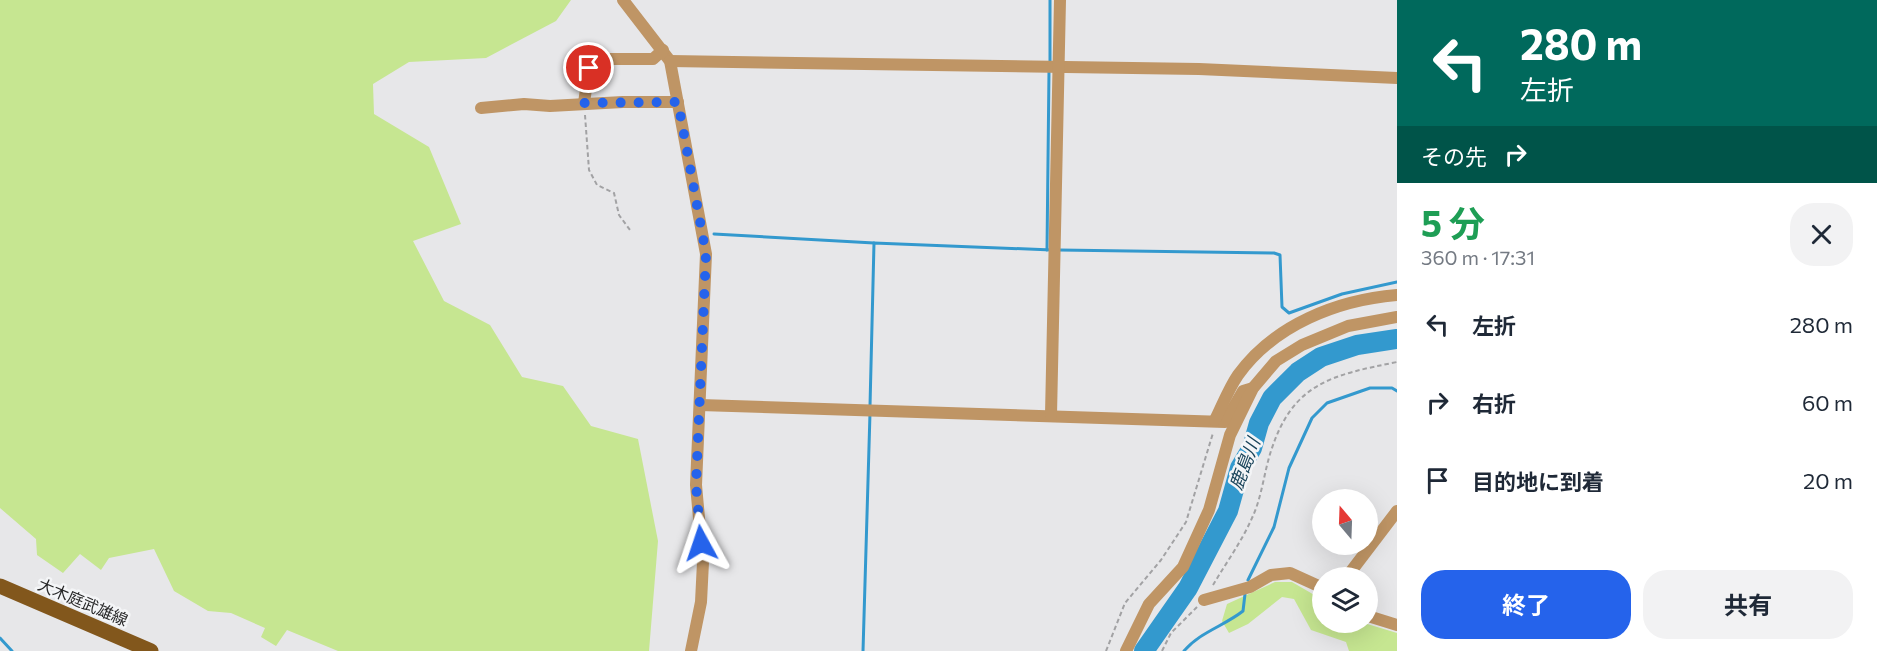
<!DOCTYPE html>
<html lang="ja">
<meta charset="utf-8">
<style>
body{margin:0;font-family:Commissioner,"Noto Sans JP",sans-serif;background:#f2f2f3;color:#1f2937;height:100vh;display:flex;flex-direction:column;font-size:22px;white-space:nowrap}
*{box-sizing:border-box;margin:0}
p{font-size:20px;color:#747a83}
.icon{flex:none;width:33px;height:33px;fill:none;stroke:currentColor;stroke-width:2;stroke-linecap:round;stroke-linejoin:round}
.map{position:relative;flex:1;overflow:hidden}
.sheet{display:flex;flex-direction:column;background:#fff;width:480px}
.sheet>*{flex:none}
.top-card{background:#00695c;color:#fff;overflow:hidden}
.needle{width:39px;rotate:341deg}
.fabs{position:absolute;left:1312px;top:489px;display:grid;gap:12px}
.fabs a{display:grid;place-items:center;width:66px;height:66px;border-radius:50%;background:#fff;box-shadow:0 6px 24px #0002;font-size:30px}
.pin{position:absolute;display:grid;place-items:center;width:51px;height:51px;color:#fff;margin:-26px;border:3px solid #fff;border-radius:50%;box-shadow:0 2px 6px #0007}
.me{position:absolute;width:66px;margin:-33px;rotate:355deg;stroke-linejoin:round;filter:drop-shadow(0 0 4px #0008)}
.turn{display:flex;align-items:center;gap:21px;height:126px;padding:0 24px;font-size:27px}
.turn .icon{width:78px;height:78px;stroke-width:2.5}
.turn b{display:block;font-size:42px;line-height:51px}
.then{display:flex;align-items:center;height:57px;padding:0 24px;background:#0003;gap:12px;font-size:22px}
.round{display:grid;place-items:center;flex:none;width:63px;height:63px;border-radius:24px;background:#f2f2f3}
.head{display:flex;align-items:center;justify-content:space-between;height:102px;padding:0 24px}
h1{font-size:36px;font-weight:700;line-height:45px;color:#1e9e55}
.action{display:flex;gap:12px;margin-top:auto;padding:12px 24px}
.action a{flex:1;height:69px;border-radius:24px;background:#2563eb;color:#fff;font-size:24px;font-weight:700;line-height:69px;text-align:center}
.action a+a{background:#f2f2f3;color:#1f2937}
ul{padding:0;list-style:none}
li{display:flex;align-items:center;gap:18px;height:78px;padding:0 24px}
li div{flex:1}
li b{display:block;font-size:22px}
li em{font-style:normal}
main{display:flex;flex:1;min-height:0}
.map>svg:first-child{display:block}
.green{fill:#c6e691}
.lines{fill:none;stroke-linecap:round;stroke-linejoin:round}
.stream{stroke:#3399ce;stroke-width:3}
.river{stroke:#3399ce;stroke-width:20}
.path{stroke:#a2a2a4;stroke-width:2;stroke-dasharray:4.5 3;stroke-linecap:butt}
.minor{stroke:#bf9565;stroke-width:12}
.major{stroke:#82571c;stroke-width:15}
.route{stroke:#2563eb;stroke-width:10;stroke-dasharray:0 18}
.labels{text-anchor:middle;stroke-width:5;stroke-linejoin:round;paint-order:stroke}
.street-label{font-size:16px;fill:#272728;stroke:#f4f5f7}
.water-label{font-size:18px;font-style:italic;fill:#1a445a;stroke:#f4f5f7}
</style>
<main>
<div class="map">
<svg width="1397" height="651" viewBox="0 0 1397 651">
<rect width="100%" height="100%" fill="#e7e7e9"/>
<!-- green -->
<g class="green">
<path d="M0,0H571L556,21L486,58L409,62L373,84L374,114L429,147L461,224L413,241L444,301L490,325L522,377L563,386L591,426L638,439L658,541L649,651H338L287,630L276,646L261,637L265,628L231,613L208,611L174,591L154,549L109,558L101,570L80,554L63,573L37,555L36,539L0,508Z"/>
<path d="M1275,582H1292L1323,600V622L1364,623L1397,633V651H1349L1346,642L1311,630L1294,599L1282,597L1248,624L1229,633L1222,621L1227,604Z"/>
</g>
<g class="lines">
<!-- stream -->
<g class="stream">
<path d="M1050,65V0"/>
<path d="M714,234L874,243"/>
<path d="M1047,250L1049,71"/>
<path d="M1059,250L1274,253L1280,255L1282,307L1289,313L1342,294L1397,282"/>
<path d="M870,406L874,243L1052,250"/>
<path d="M1248,580L1274,527L1289,468L1312,418L1327,403L1370,388H1392L1397,391"/>
<path d="M0,638L12,651"/>
<path d="M863,651L870,413"/>
<path d="M1184,651C1200,632 1224,626 1243,611L1245,594"/>
</g>
<!-- river -->
<path class="river" d="M1144,651L1188,588L1228,511L1240,468L1252,448L1259,423L1272,398L1298,372L1321,357L1357,345L1397,339"/>
<!-- path -->
<g class="path">
<path d="M585,115L589,170L597,185L614,193L619,215L630,230"/>
<path d="M1213,585C1226,563 1242,541 1252,518C1262,497 1264,472 1271,451C1293,382 1333,375 1397,362"/>
<path d="M1106,651L1125,603L1161,560L1186,522L1213,433"/>
<path d="M1162,651L1171,633L1197,607"/>
</g>
<!-- minor -->
<g class="minor">
<path d="M623,0L670,61L706,254L696,485L703,562L701,602L691,651"/>
<path d="M670,61L1199,69L1397,78"/>
<path d="M584,103L589,68L599,59H653L663,50"/>
<path d="M481,108L524,104L550,106L623,102H678"/>
<path d="M700,405L1225,422L1243,391L1253,388"/>
<path d="M1051,415L1060,0"/>
<path d="M1215,420C1222,406 1229,388 1238,375C1274,325 1337,300 1397,295"/>
<path d="M1346,578L1397,511"/>
<path d="M1204,600L1250,587L1271,575L1290,573L1323,588"/>
<path d="M1368,616L1397,625"/>
<path d="M1126,651L1149,604L1183,567L1209,510L1230,435L1253,388L1276,361L1302,345L1348,326L1397,317"/>
</g>
<!-- major -->
<path class="major" d="M0,586L151,651"/>
</g>
<g class="lines">
<!-- route -->
<path class="route" d="M589,68L584,103L678,102L706,254L696,485L701,543"/>
</g>
<g class="labels">
<!-- street labels -->
<g class="street-label">
<text transform="translate(83 602) rotate(23)" y="6">大木庭武雄線</text>
</g>
<!-- water labels -->
<g class="water-label">
<text transform="translate(1245 464) rotate(-69)" y="6">鹿島川</text>
</g>
</g>
</svg>
<div class="fabs">
<a><svg class="needle" viewBox="-14 -14 28 28"><path d="M0-13l5 13h-10z" fill="#e53935"/><path d="M0 13l5-13h-10z" fill="#747a83"/></svg></a>
<a><svg class="icon" aria-label="layers" viewBox="0 0 24 24"><path d="M12 4l9 5-9 5-9-5zM3 14l9 5 9-5"/></svg></a>
</div>
<div class="pin" style="left:589px;top:68px;background:#d93025"><svg class="icon" aria-label="arrive" viewBox="0 0 24 24"><path d="M6 21V4h12l-3 4 3 4H6"/></svg></div>
<svg class="me" style="left:701px;top:543px" viewBox="-20 -20 40 40"><path d="M0-17L14 15 0 8-14 15z" fill="#2563eb" stroke="#fff" stroke-width="4"/></svg>
</div>
<section class="sheet">
<div class="top-card">
<div class="turn"><svg class="icon" aria-label="left" viewBox="0 0 24 24"><path d="M17 20v-9H6M10 6l-5 5 5 5"/></svg><div><b>280 m</b>左折</div></div>
<div class="then">その先<svg class="icon" aria-label="right" viewBox="0 0 24 24"><path d="M7 20v-9h11M14 6l5 5-5 5"/></svg></div>
</div>
<div class="head"><div><h1>5 分</h1><p>360 m · 17:31</p></div><a class="round"><svg class="icon" aria-label="close" viewBox="0 0 24 24"><path d="M6 6l12 12M18 6L6 18"/></svg></a></div>
<ul>
<li><svg class="icon" aria-label="left" viewBox="0 0 24 24"><path d="M17 20v-9H6M10 6l-5 5 5 5"/></svg><div><b>左折</b></div><em>280 m</em></li>
<li><svg class="icon" aria-label="right" viewBox="0 0 24 24"><path d="M7 20v-9h11M14 6l5 5-5 5"/></svg><div><b>右折</b></div><em>60 m</em></li>
<li><svg class="icon" aria-label="arrive" viewBox="0 0 24 24"><path d="M6 21V4h12l-3 4 3 4H6"/></svg><div><b>目的地に到着</b></div><em>20 m</em></li>
</ul>
<div class="action"><a>終了</a><a>共有</a></div>
</section>
</main>
